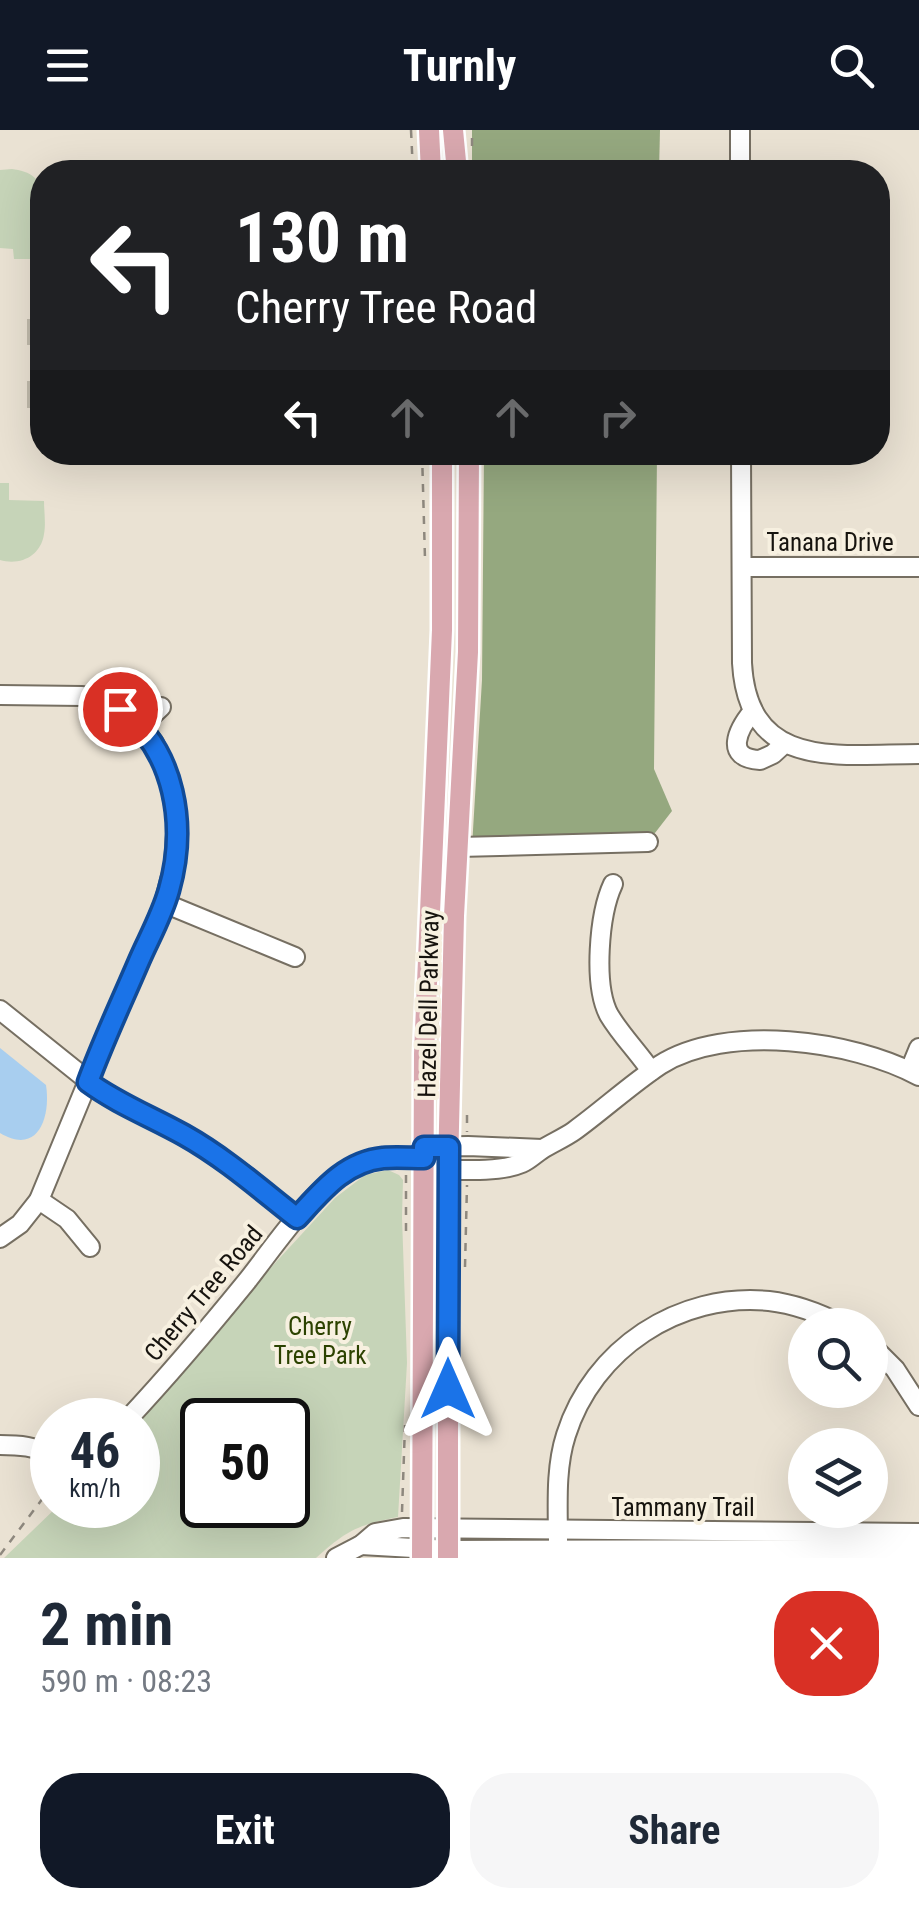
<!DOCTYPE html>
<meta charset="utf-8">
<style>
body{margin:0;font-family:"Roboto Condensed",sans-serif;background:#f6f6f7;color:#1f2937;height:100vh;display:flex;flex-direction:column;font-size:38px;white-space:nowrap}
*{box-sizing:border-box;margin:0}
p{font-size:32px;color:#747a83}
.icon{flex:none;width:55px;height:55px;fill:none;stroke:currentColor;stroke-width:2;stroke-linecap:round;stroke-linejoin:round}
.map{position:relative;height:1428px;overflow:hidden}
.sheet{display:flex;flex-direction:column;background:#fff;flex:1}
.sheet>*{flex:none}
.guide{position:absolute;left:30px;top:30px;width:860px;height:305px;border-radius:40px;box-shadow:0 10px 40px #0002;background:#202124;color:#fff;overflow:hidden}
.fabs{position:absolute;left:788px;top:1178px;display:grid;gap:20px}
.fabs a{display:grid;place-items:center;width:100px;height:100px;border-radius:50%;background:#fff;box-shadow:0 10px 40px #0002;font-size:50px}
.speed{position:absolute;left:30px;top:1268px;display:flex;gap:20px;font-size:50px;font-weight:700;text-align:center}
.speed>*{display:grid;place-content:center;width:130px;height:130px;border-radius:50%;background:#fff;box-shadow:0 10px 40px #0002;line-height:1}
.speed small{font-size:25px;font-weight:400}
.speed .limit{border:5px solid #111;border-radius:15px;background:#fff;color:#111}
.pin{position:absolute;display:grid;place-items:center;width:85px;height:85px;color:#fff;margin:-42px;border:5px solid #fff;border-radius:50%;box-shadow:0 2px 10px #0007}
.me{position:absolute;width:110px;margin:-55px;rotate:0deg;stroke-linejoin:round;filter:drop-shadow(0 0 8px #0008)}
.turn{display:flex;align-items:center;gap:35px;height:210px;padding:0 40px;font-size:45px}
.turn .icon{width:130px;height:130px;stroke-width:2.5}
.turn b{display:block;font-size:70px;line-height:85px}
.lanes{display:flex;align-items:center;height:95px;padding:0 40px;background:#0003;justify-content:center;gap:50px;direction:ltr}
.lanes .off{opacity:.35}
.round{display:grid;place-items:center;flex:none;width:105px;height:105px;border-radius:40px;background:#f6f6f7}
.head{display:flex;align-items:center;justify-content:space-between;height:170px;padding:0 40px}
h1{font-size:60px;font-weight:700;line-height:75px}
.primary-button{display:flex;gap:20px;margin-top:auto;padding:20px 40px}
.primary-button a{flex:1;height:115px;border-radius:40px;background:#111827;color:#fff;font-size:40px;font-weight:700;line-height:115px;text-align:center}
.primary-button a+a{background:#f6f6f7;color:#1f2937}
header{display:flex;justify-content:space-between;align-items:center;height:130px;padding:0 40px;background:#111827;color:#fff;font-size:45px;font-weight:700}
.map>svg:first-child{display:block}
.green{fill:#c6d4b8;fill-rule:evenodd}
.forest{fill:#95a87f}
.water{fill:#a8ceef}
.building{fill:#c1baab}
.lines{fill:none;stroke-linecap:round;stroke-linejoin:round}
.minor-casing{stroke:#766f62;stroke-width:22}
.major-casing{stroke:#fff;stroke-width:25}
.path{stroke:#8e887e;stroke-width:2.5;stroke-dasharray:8 8;stroke-linecap:butt}
.minor{stroke:#fff;stroke-width:18}
.major{stroke:#d9a8af;stroke-width:20}
.route-casing{stroke:#114b97;stroke-width:25}
.route{stroke:#1a73e8;stroke-width:18}
.labels{text-anchor:middle;stroke-width:8;stroke-linejoin:round;paint-order:stroke}
.street-label{font-size:25px;fill:#16130e;stroke:#f7f0e0}
.park-label{font-size:25px;fill:#2c4200;stroke:#f7f0e0}
</style>
<header><svg class="icon" aria-label="menu" viewBox="0 0 24 24"><path d="M4 6h16M4 12h16M4 18h16"/></svg>Turnly<svg class="icon" aria-label="search" viewBox="0 0 24 24"><circle cx="10" cy="10" r="6"/><path d="M15 15l6 6"/></svg></header>
<div class="map">
<svg width="919" height="1428" viewBox="0 0 919 1428">
<rect width="100%" height="100%" fill="#eae2d3"/>
<!-- green -->
<g class="green">
<path d="M12,39C20,40 29,42 35,48C48,59 43,111 42,129H14L13,119L0,118V40Z"/>
<path d="M0,353H9V370L44,371C44,381 46,394 44,404C41,426 20,436 0,430Z"/>
<path d="M388,1040L399,1045L403,1050L402,1087L407,1233L398,1387C358,1395 347,1400 316,1428H4L59,1375H138V1290L253,1157L335,1068L365,1045ZM202,1290H288V1375H202Z"/>
</g>
<!-- forest -->
<g class="forest">
<path d="M472,0H660L659,42H472Z"/>
<path d="M484,323H657L654,639L672,681L648,712L472,717L482,550Z"/>
</g>
<!-- water -->
<path class="water" d="M0,918L46,955C51,987 38,1026 0,1003Z"/>
<!-- building -->
<g class="building">
<path d="M27,189H42V225H33V215H27Z"/>
<path d="M33,241H42V278H27V251H33Z"/>
</g>
<g class="lines">
<defs>
<g id="minor">
<path d="M740,0V42"/>
<path d="M741,322L742,533C748,642 840,624 919,624"/>
<path d="M742,437H919"/>
<path d="M0,565L82,566L101,571L120,579L141,596L154,613L169,649L177,691L174,735L164,773L100,922L39,1070L20,1094L0,1108"/>
<path d="M753,581C738,599 723,628 760,630L773,624L785,613"/>
<path d="M141,596L161,577"/>
<path d="M459,717L648,712"/>
<path d="M613,754C599,784 593,855 609,885C621,905 638,922 651,941"/>
<path d="M164,773L295,827"/>
<path d="M0,880L106,965L183,1004L215,1024L249,1048L297,1089"/>
<path d="M910,940L919,918"/>
<path d="M423,1017L468,1016L542,1019"/>
<path d="M423,1039C451,1039 497,1044 522,1033C529,1030 535,1024 541,1020C552,1013 564,1008 574,1001C603,980 630,955 660,935C726,893 852,910 919,946"/>
<path d="M39,1070L67,1089L90,1117"/>
<path d="M870,1214L895,1239L919,1276"/>
<path d="M127,1290C169,1245 208,1199 247,1151C277,1113 313,1057 356,1035C376,1025 402,1028 424,1027"/>
<path d="M0,1315C19,1315 36,1316 52,1326"/>
<path d="M558,1413C558,1377 555,1339 566,1305C593,1219 679,1162 769,1171C795,1174 819,1183 842,1195"/>
<path d="M361,1415L448,1420L919,1419"/>
<path d="M336,1428L361,1415L375,1403L403,1398L919,1403"/>
</g>
<g id="major">
<path d="M429,0L431,42"/>
<path d="M453,0L457,42"/>
<path d="M422,1428L424,924L442,500V322"/>
<path d="M448,1428V1039L454,786L468,522L469,322"/>
</g>
</defs>
<!-- minor casing -->
<use href="#minor" class="minor-casing"/>
<!-- major casing -->
<use href="#major" class="major-casing"/>
<!-- path -->
<g class="path">
<path d="M411,0L413,42"/>
<path d="M472,16V0"/>
<path d="M422,322L425,429"/>
<path d="M467,985V1002"/>
<path d="M406,1045V1107"/>
<path d="M465,1137L467,1055"/>
<path d="M402,1382L405,1295"/>
<path d="M0,1425L43,1368L52,1362"/>
</g>
<!-- minor -->
<use href="#minor" class="minor"/>
<!-- major -->
<use href="#major" class="major"/>
</g>
<g class="lines">
<defs>
<path id="route" d="M120,579C176,621 187,696 169,760C162,785 149,808 139,831C122,871 103,911 88,952C118,974 152,987 184,1005C225,1028 260,1059 297,1088C321,1062 344,1032 383,1028C396,1027 410,1028 424,1028V1017H449L448,1259"/>
</defs>
<!-- route casing -->
<use href="#route" class="route-casing"/>
<!-- route -->
<use href="#route" class="route"/>
</g>
<g class="labels">
<!-- street labels -->
<g class="street-label">
<text x="830" y="421">Tanana Drive</text>
<text transform="translate(428 874) rotate(-89)" y="9">Hazel Dell Parkway</text>
<text transform="translate(203 1163) rotate(-50)" y="9">Cherry Tree Road</text>
<text x="683" y="1386">Tammany Trail</text>
</g>
<!-- park labels -->
<g class="park-label">
<text x="320" y="1205">Cherry<tspan x="320" dy="29">Tree Park</tspan></text>
</g>
</g>
</svg>
<div class="fabs">
<a><svg class="icon" aria-label="search" viewBox="0 0 24 24"><circle cx="10" cy="10" r="6"/><path d="M15 15l6 6"/></svg></a>
<a><svg class="icon" aria-label="layers" viewBox="0 0 24 24"><path d="M12 4l9 5-9 5-9-5zM3 14l9 5 9-5"/></svg></a>
</div>
<div class="speed"><div>46<small>km/h</small></div><div class="limit">50</div></div>
<div class="pin" style="left:120px;top:579px;background:#d93025"><svg class="icon" aria-label="arrive" viewBox="0 0 24 24"><path d="M6 21V4h12l-3 4 3 4H6"/></svg></div>
<svg class="me" style="left:448px;top:1259px" viewBox="-20 -20 40 40"><path d="M0-17L14 15 0 8-14 15z" fill="#1a73e8" stroke="#fff" stroke-width="4"/></svg>
<div class="guide">
<div class="turn"><svg class="icon" aria-label="left" viewBox="0 0 24 24"><path d="M17 20v-9H6M10 6l-5 5 5 5"/></svg><div><b>130 m</b>Cherry Tree Road</div></div>
<div class="lanes"><svg class="icon" aria-label="left" viewBox="0 0 24 24"><path d="M17 20v-9H6M10 6l-5 5 5 5"/></svg><svg class="icon off" aria-label="ahead" viewBox="0 0 24 24"><path d="M12 20V5M6 11l6-6 6 6"/></svg><svg class="icon off" aria-label="ahead" viewBox="0 0 24 24"><path d="M12 20V5M6 11l6-6 6 6"/></svg><svg class="icon off" aria-label="right" viewBox="0 0 24 24"><path d="M7 20v-9h11M14 6l5 5-5 5"/></svg></div>
</div>
</div>
<section class="sheet">
<div class="head"><div><h1>2 min</h1><p>590 m · 08:23</p></div><a class="round" style="background:#d93025;color:#fff"><svg class="icon" aria-label="close" viewBox="0 0 24 24"><path d="M6 6l12 12M18 6L6 18"/></svg></a></div>
<div class="primary-button"><a>Exit</a><a>Share</a></div>
</section>
